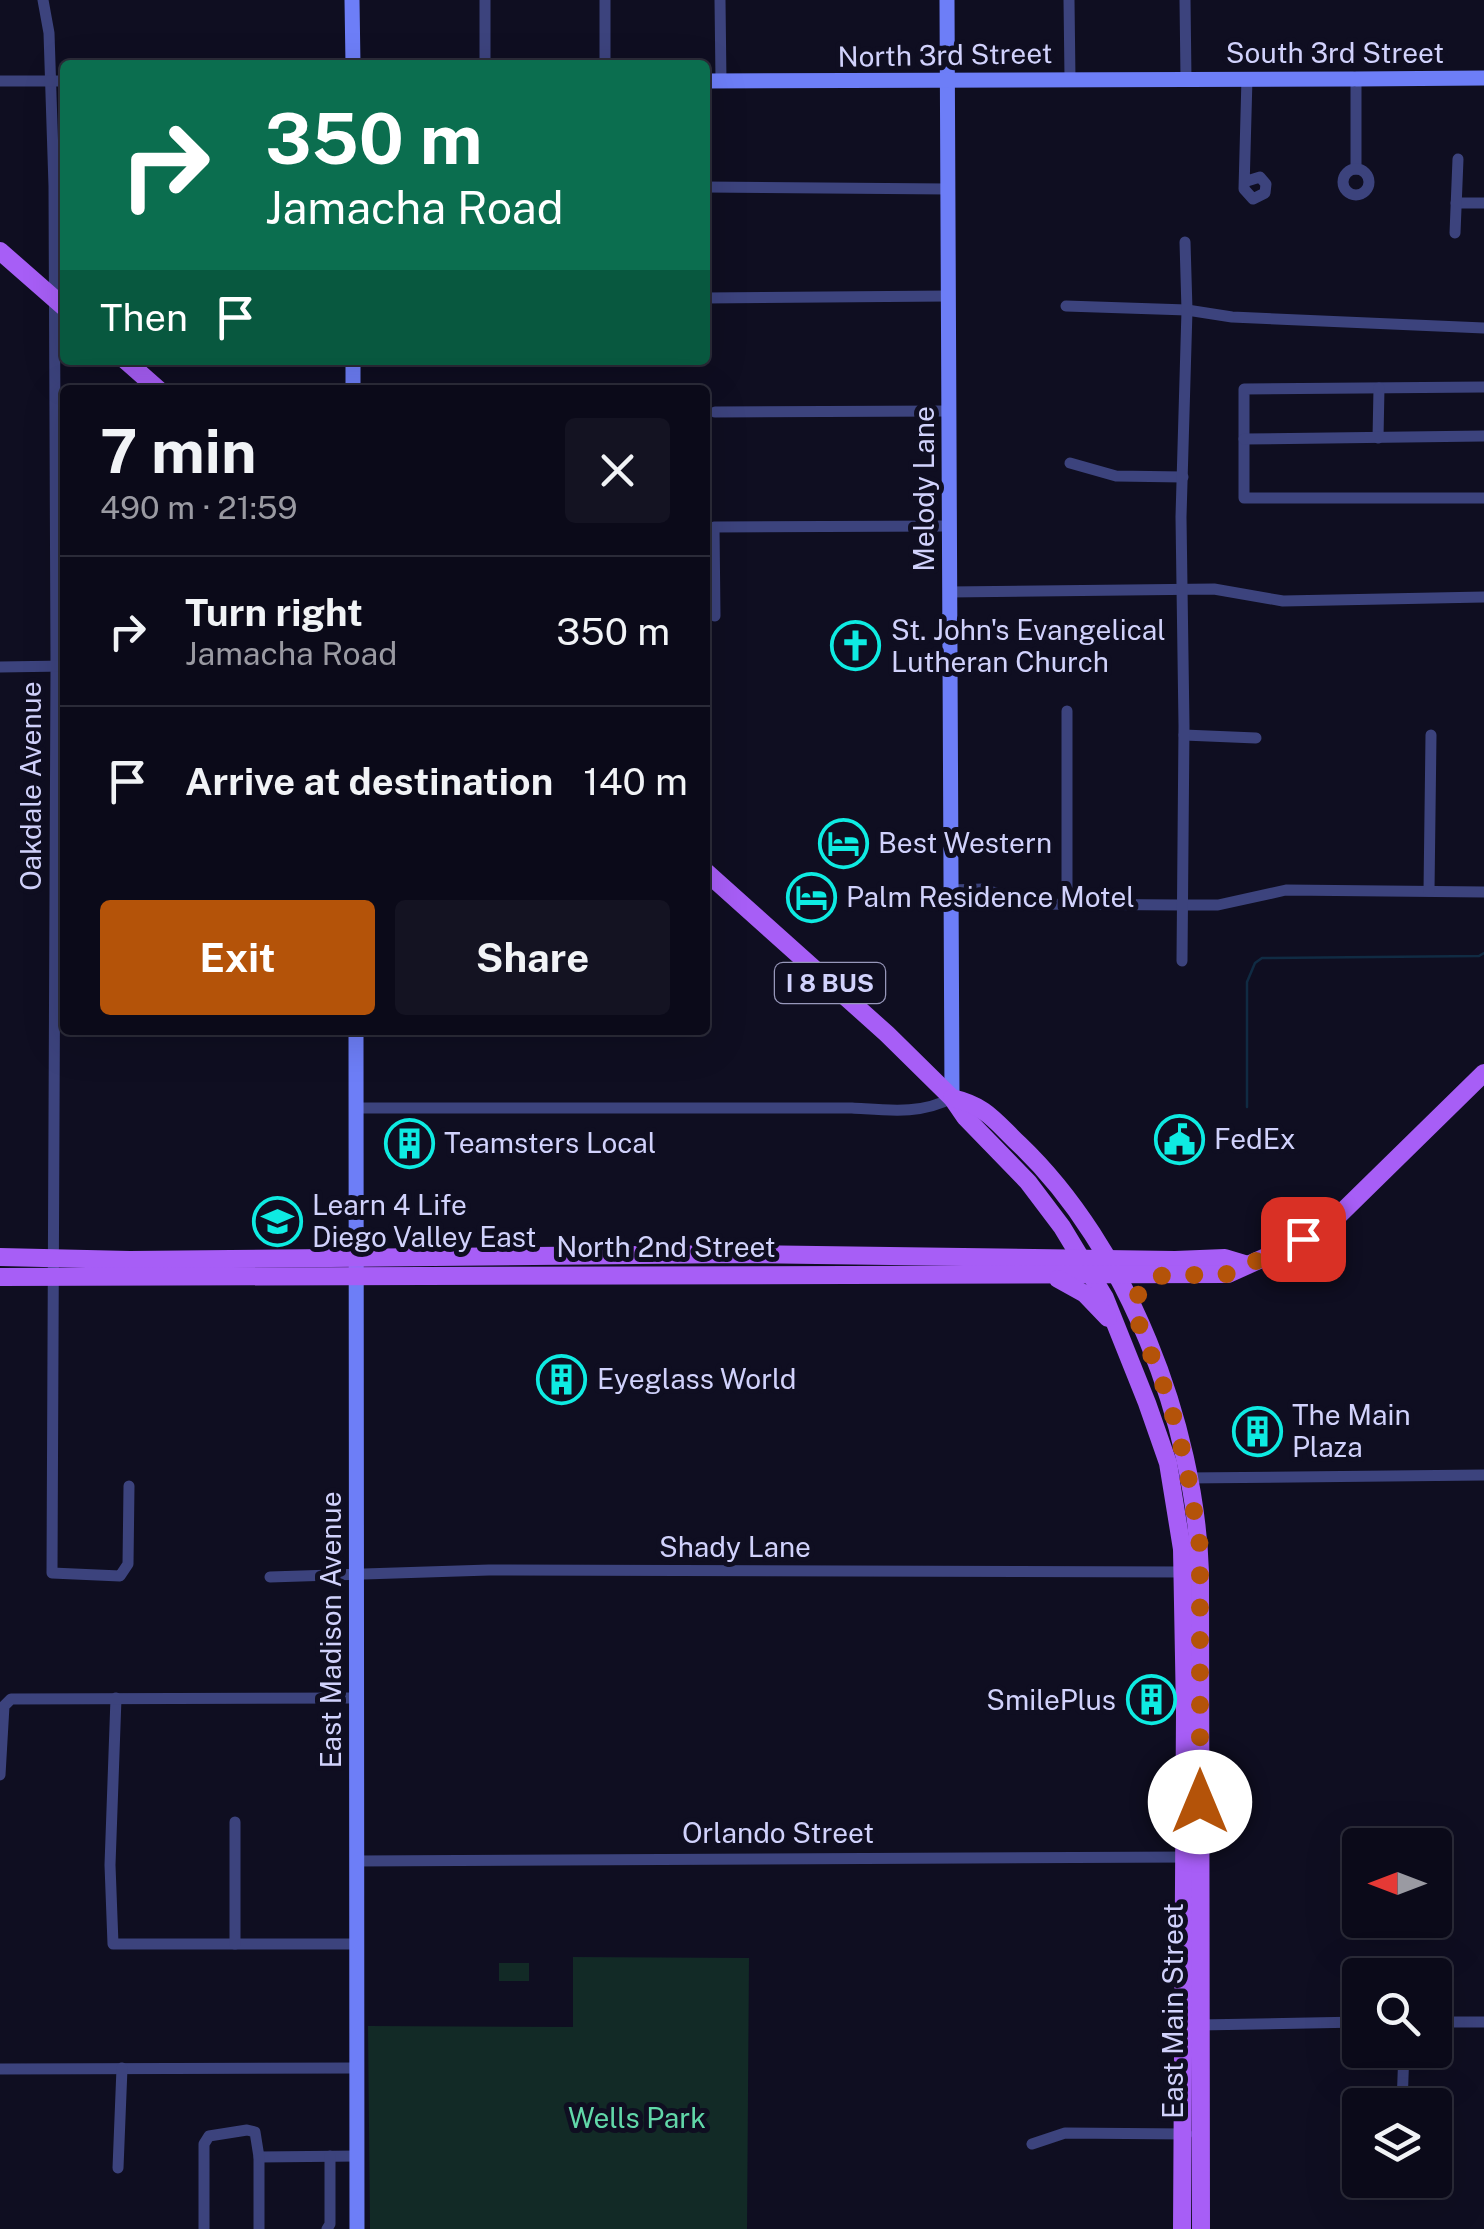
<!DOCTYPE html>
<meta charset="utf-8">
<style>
body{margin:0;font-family:"Public Sans",sans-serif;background:#141322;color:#f1f3f6;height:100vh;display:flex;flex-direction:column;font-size:38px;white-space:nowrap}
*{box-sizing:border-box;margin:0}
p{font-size:32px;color:#9a9aa2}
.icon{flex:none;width:55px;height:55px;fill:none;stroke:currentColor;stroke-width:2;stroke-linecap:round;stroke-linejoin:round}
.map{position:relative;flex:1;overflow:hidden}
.drawer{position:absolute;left:60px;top:385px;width:650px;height:650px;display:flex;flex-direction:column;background:#0b0a19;border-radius:10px;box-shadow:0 10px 40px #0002,0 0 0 2px #2b2b38}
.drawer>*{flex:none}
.banner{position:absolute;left:60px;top:60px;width:650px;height:305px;border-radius:10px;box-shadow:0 10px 40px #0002,0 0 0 2px #2b2b38;background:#0b6e4f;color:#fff;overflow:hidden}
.needle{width:65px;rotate:270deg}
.controls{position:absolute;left:1342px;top:1828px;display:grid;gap:20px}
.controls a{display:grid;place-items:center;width:110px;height:110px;border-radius:10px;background:#0b0a19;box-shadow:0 10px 40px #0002,0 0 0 2px #2b2b38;font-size:50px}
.pin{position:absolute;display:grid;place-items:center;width:85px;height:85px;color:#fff;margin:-42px;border-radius:20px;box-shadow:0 5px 15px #0006}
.me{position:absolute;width:110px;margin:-55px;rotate:0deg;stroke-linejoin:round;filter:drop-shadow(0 0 8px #0008)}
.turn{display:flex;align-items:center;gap:35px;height:210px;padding:0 40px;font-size:45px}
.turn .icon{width:130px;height:130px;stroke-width:2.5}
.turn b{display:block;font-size:70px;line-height:85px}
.then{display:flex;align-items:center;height:95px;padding:0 40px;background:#0003;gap:20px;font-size:38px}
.round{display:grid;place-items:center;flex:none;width:105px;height:105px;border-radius:10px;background:#141322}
.headline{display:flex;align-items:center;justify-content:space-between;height:170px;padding:0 40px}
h1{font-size:60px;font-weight:700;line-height:75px}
.primary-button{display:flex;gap:20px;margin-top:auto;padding:20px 40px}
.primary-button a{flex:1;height:115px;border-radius:10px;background:#b45309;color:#fff;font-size:40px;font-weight:700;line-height:115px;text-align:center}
.primary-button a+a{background:#141322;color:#f1f3f6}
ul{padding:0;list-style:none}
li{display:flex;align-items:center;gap:30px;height:150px;padding:0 40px;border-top:2px solid #2b2b38}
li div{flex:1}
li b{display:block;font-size:38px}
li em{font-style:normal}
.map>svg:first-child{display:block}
.green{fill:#122a26}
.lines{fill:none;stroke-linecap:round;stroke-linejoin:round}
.stream{stroke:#102b43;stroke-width:2.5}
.street{stroke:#3c437d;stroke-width:11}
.secondary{stroke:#6d7ef7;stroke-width:15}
.primary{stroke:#a75ef6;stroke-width:18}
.route{stroke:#b45309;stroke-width:18;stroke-dasharray:0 32.4}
.labels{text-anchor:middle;stroke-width:10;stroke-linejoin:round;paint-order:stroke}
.shield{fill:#0f0e21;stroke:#9797ba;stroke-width:2.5}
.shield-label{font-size:25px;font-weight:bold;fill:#d1d2fc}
.street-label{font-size:28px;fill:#d1d2fc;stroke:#0f0e21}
.poi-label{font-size:28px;fill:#d1d2fc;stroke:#0f0e21;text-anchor:start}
.park-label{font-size:28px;fill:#61d8a9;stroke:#0f0e21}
</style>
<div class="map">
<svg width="1484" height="2229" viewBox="0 0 1484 2229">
<rect width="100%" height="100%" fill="#0f0e21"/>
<!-- green -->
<g class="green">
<path d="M573,1957L749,1958L747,2229H370L368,2026L573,2027Z"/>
<rect x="499" y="1963" width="30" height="18"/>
</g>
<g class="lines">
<!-- stream -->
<path class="stream" d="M1247,1107V982L1255,963L1262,958L1479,956L1484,953"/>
<!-- street -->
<g class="street">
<path d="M43,0L49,33L54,186L56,666L52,1573L120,1576L128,1564L129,1486"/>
<path d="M485,0V65"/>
<path d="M605,0V65"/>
<path d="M720,0L721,81"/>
<path d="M1069,0L1070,78"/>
<path d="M1185,0L1186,78"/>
<path d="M1353,79H1356V169"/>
<path d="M0,81H65"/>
<circle cx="1356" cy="182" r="13"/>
<path d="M1247,181L1260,177L1266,184L1265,193L1253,199L1244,189L1247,78"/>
<path d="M705,187L948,189"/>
<path d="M1456,203H1484"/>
<path d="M1455,233L1458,159"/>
<path d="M705,298L949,296"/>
<path d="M1066,306L1187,310L1232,317L1484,328"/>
<path d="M1484,387L1244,389V498H1484"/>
<path d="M715,412L949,411"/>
<path d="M1378,438L1379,388"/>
<path d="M1244,439L1484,436"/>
<path d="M1070,463L1116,476L1183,477"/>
<path d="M949,592L1214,589L1283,601L1484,597"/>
<path d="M715,616L714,527L949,526"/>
<path d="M0,667L65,666"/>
<path d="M1067,711V904"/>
<path d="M1184,735L1256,738"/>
<path d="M951,890L983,889L1032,904L1182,905H1218L1286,890L1484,892"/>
<path d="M1429,891L1431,735"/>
<path d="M1182,961L1184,726L1181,517L1187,310L1185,242"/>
<path d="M356,1108H852C887,1110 920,1115 952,1098"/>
<path d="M1185,1478L1484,1475"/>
<path d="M270,1577L489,1570L1186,1572"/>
<path d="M116,1698L110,1865L113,1944H356"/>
<path d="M0,1775L4,1706L11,1699L355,1698"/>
<path d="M235,1822V1944"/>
<path d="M356,1861L1191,1857"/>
<path d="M1435,2022H1484"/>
<path d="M1198,2025L1360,2022"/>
<path d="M0,2069L356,2068"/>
<path d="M1402,2105L1404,2050"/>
<path d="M1032,2144L1065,2133L1187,2134"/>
<path d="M259,2157L358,2156"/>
<path d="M118,2168L122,2068"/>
<path d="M204,2229V2144L209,2136L247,2130L255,2132L259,2157V2229"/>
<path d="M327,2229L330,2224V2156"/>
</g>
<!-- secondary -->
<g class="secondary">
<path d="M352,0L353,65"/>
<path d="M947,0L952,1098"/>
<path d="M1356,79L1484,78"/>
<path d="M705,81L1353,79"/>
<path d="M353,390V360"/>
<path d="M356,1030L357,2229"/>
</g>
<!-- primary -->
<g class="primary">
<path d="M0,251L65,308"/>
<path d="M125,360L159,390"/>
<path d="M705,871L887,1034L952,1098L965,1117L1028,1182L1062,1227L1105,1298L1147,1403L1168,1463L1182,1549L1185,1712L1182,2229"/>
<path d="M952,1098C986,1106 994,1120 1019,1144C1127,1247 1195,1424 1200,1572L1201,2229"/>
<path d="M0,1257L130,1260L740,1254L1175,1260L1225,1258L1245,1264"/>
<path d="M0,1277L1228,1274L1297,1243L1336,1218L1484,1073"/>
<path d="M1058,1279L1085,1294L1108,1318"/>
</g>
</g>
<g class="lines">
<!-- route -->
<path class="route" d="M1200,1802V1546L1186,1464L1168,1397L1133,1309L1138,1295L1154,1276L1228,1274L1303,1239"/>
</g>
<!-- icons -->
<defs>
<symbol id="church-ring" viewBox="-11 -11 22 22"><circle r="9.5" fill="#0f0e21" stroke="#0eebe2" stroke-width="1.5"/><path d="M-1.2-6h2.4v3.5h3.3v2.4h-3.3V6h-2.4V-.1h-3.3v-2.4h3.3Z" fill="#0eebe2"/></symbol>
<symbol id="hotel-ring" viewBox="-11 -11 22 22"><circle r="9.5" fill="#0f0e21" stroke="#0eebe2" stroke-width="1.5"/><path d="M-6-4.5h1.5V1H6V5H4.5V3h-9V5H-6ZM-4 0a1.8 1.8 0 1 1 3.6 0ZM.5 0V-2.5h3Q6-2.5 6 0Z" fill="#0eebe2"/></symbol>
<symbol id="civic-ring" viewBox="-11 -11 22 22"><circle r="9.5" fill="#0f0e21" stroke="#0eebe2" stroke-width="1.5"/><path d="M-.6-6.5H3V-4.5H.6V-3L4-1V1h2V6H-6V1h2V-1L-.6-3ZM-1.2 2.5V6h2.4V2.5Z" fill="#0eebe2"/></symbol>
<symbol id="building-ring" viewBox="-11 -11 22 22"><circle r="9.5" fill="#0f0e21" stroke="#0eebe2" stroke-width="1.5"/><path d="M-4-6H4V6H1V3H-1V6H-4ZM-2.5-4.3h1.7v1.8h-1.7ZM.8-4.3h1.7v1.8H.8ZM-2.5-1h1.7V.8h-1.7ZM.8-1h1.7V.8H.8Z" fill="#0eebe2"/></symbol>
<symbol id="school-ring" viewBox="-11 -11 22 22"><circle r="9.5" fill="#0f0e21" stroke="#0eebe2" stroke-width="1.5"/><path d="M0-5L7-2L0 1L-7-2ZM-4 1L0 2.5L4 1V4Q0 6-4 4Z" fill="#0eebe2"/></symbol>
</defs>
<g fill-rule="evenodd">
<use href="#church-ring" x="828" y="618" width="55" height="55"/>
<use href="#hotel-ring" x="816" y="816" width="55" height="55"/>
<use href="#hotel-ring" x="784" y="870" width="55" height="55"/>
<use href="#civic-ring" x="1152" y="1112" width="55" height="55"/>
<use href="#building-ring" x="382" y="1116" width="55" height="55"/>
<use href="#school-ring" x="250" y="1194" width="55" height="55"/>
<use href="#building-ring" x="534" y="1352" width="55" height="55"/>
<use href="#building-ring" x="1230" y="1404" width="55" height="55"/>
<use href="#building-ring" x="1124" y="1672" width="55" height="55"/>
</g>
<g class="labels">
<!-- shield labels -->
<rect class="shield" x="775" y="963" width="110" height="40" rx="8"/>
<g class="shield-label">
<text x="830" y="992">I 8 BUS</text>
</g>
<!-- street labels -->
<g class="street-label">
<text x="1335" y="63">South 3rd Street</text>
<text transform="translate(945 55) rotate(-1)" y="10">North 3rd Street</text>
<text transform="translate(924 489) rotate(-90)" y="10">Melody Lane</text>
<text transform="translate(31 786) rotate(-90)" y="10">Oakdale Avenue</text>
<text x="666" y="1257">North 2nd Street</text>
<text x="735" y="1557">Shady Lane</text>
<text transform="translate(331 1630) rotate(-90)" y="10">East Madison Avenue</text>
<text x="778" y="1843">Orlando Street</text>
<text transform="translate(1173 2011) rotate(-90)" y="10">East Main Street</text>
</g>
<!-- poi labels -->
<g class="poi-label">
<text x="891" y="640">St. John's Evangelical<tspan x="891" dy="32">Lutheran Church</tspan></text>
<text x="878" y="853">Best Western</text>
<text x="846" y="907">Palm Residence Motel</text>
<text x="1214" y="1149">FedEx</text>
<text x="444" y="1153">Teamsters Local</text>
<text x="312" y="1215">Learn 4 Life<tspan x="312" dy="32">Diego Valley East</tspan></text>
<text x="597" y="1389">Eyeglass World</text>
<text x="1292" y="1425">The Main<tspan x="1292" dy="32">Plaza</tspan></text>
<text x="1116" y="1710" text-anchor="end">SmilePlus</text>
</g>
<!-- park labels -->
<g class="park-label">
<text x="637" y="2128">Wells Park</text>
</g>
</g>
</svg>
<div class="controls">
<a><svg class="needle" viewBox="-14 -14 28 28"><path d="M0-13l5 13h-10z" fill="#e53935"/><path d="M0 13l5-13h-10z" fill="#9a9aa2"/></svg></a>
<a><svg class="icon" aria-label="search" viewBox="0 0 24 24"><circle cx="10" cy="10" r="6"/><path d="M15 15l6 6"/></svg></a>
<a><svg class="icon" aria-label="layers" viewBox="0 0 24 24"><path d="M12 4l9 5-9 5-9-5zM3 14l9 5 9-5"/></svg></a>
</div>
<div class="pin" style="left:1303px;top:1239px;background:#d93025"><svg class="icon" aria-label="arrive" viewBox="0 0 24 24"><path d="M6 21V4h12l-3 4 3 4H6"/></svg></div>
<svg class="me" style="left:1200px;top:1802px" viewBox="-20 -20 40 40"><circle r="19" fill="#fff"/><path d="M0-13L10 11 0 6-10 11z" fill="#b45309"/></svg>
<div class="banner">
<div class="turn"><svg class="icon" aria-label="right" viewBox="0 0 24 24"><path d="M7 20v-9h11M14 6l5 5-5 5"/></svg><div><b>350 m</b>Jamacha Road</div></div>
<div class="then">Then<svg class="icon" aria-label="arrive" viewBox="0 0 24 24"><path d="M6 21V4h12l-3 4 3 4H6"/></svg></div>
</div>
<section class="drawer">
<div class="headline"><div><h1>7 min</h1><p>490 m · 21:59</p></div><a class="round"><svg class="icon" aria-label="close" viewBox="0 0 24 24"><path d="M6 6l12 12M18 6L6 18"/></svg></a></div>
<ul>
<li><svg class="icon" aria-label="right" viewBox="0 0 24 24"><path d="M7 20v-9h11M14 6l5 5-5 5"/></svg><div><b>Turn right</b><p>Jamacha Road</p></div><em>350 m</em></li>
<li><svg class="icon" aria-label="arrive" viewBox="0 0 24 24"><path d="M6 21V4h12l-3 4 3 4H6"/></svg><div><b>Arrive at destination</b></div><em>140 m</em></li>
</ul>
<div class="primary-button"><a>Exit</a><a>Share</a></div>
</section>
</div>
